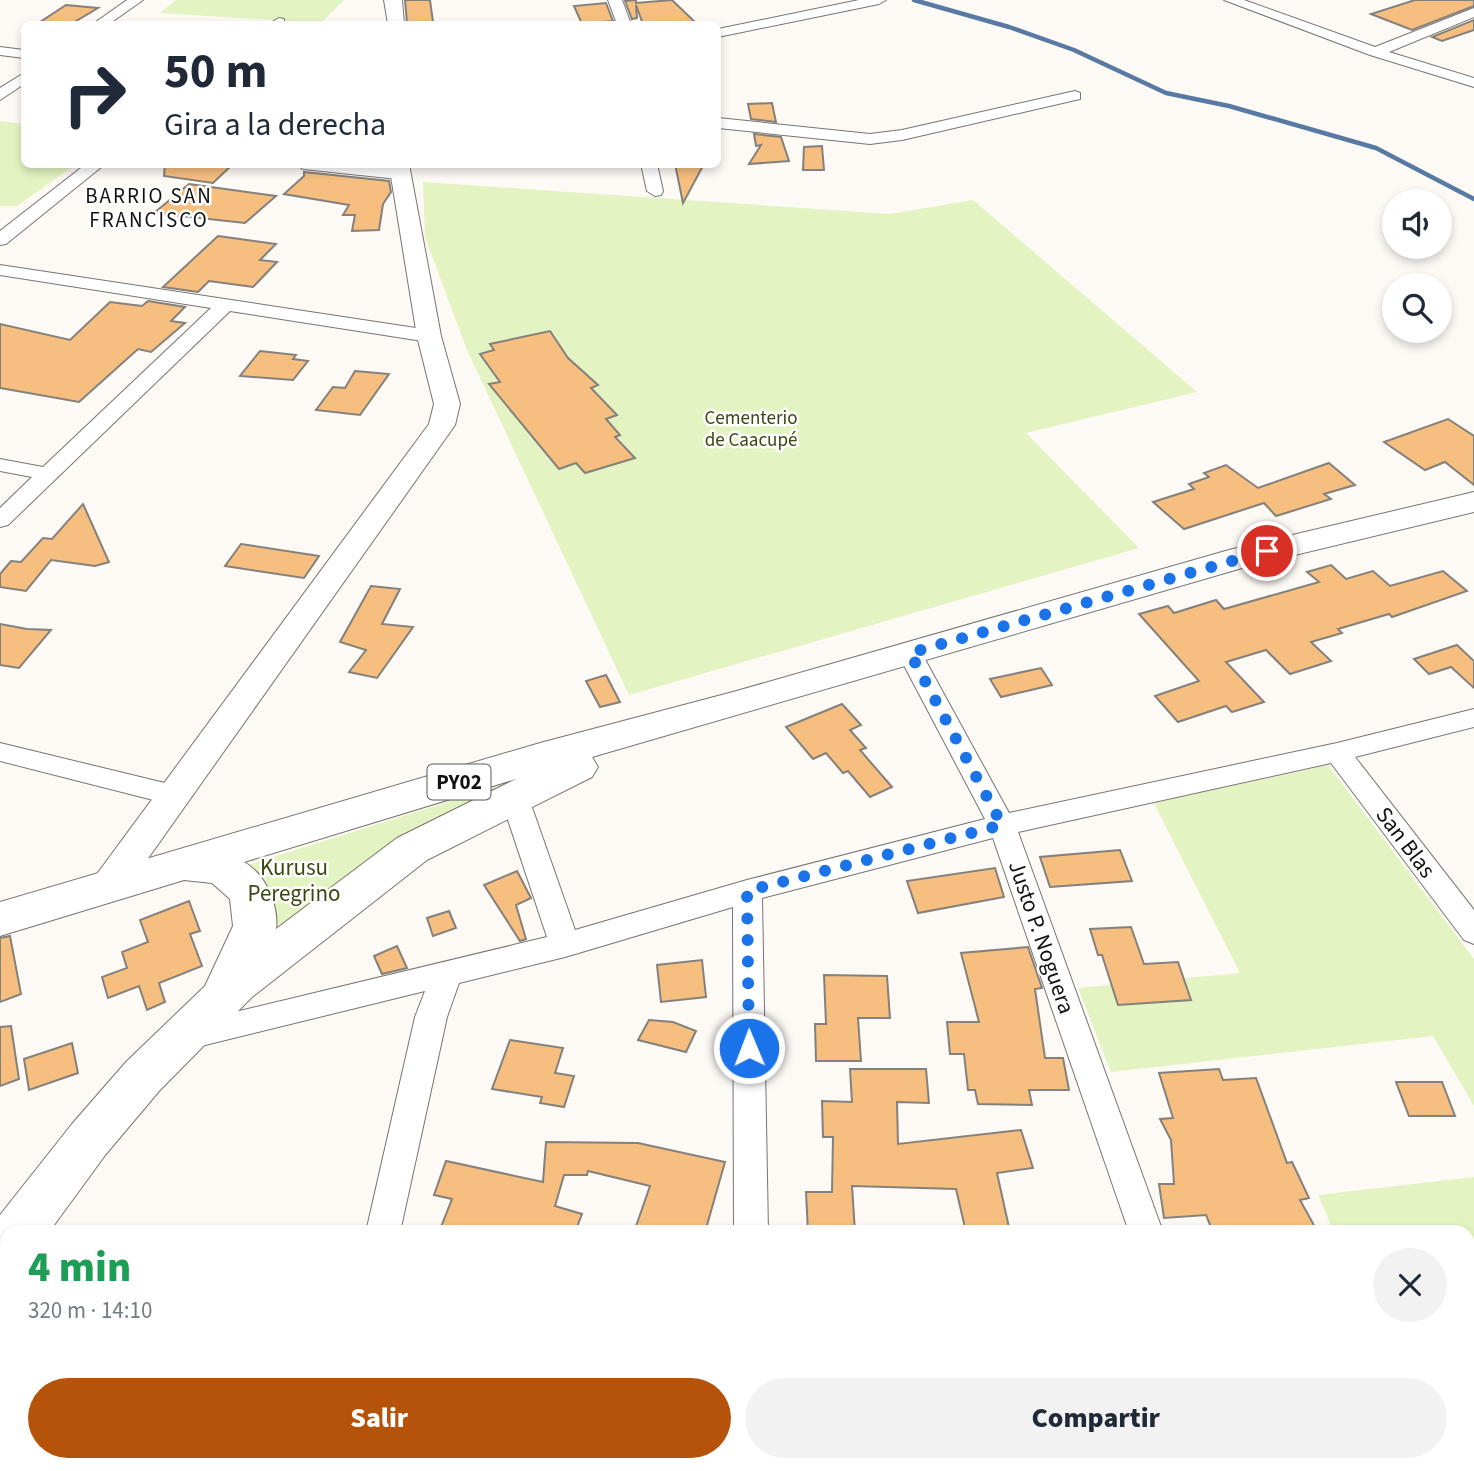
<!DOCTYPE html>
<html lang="es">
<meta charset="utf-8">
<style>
body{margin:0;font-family:"Source Sans 3",sans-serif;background:#f2f2f3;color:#1f2937;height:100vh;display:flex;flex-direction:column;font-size:26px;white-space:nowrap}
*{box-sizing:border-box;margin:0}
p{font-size:23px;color:#747a83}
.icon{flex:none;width:38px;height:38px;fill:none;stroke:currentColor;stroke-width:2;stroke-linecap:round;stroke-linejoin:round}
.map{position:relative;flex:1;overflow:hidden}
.side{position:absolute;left:0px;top:1225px;width:1475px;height:247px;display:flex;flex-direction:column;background:#fff;border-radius:21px 21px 0 0;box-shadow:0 4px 10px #0003}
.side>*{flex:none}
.banner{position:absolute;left:21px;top:21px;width:700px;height:147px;border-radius:10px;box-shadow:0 4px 10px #0003;background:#fff;color:#1f2937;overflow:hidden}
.fabs{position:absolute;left:1382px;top:189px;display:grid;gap:14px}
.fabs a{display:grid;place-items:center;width:70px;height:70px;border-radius:50%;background:#fff;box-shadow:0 4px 10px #0003;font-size:35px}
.pin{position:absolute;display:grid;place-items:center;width:60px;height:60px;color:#fff;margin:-30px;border:4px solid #fff;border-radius:50%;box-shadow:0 2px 7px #0007}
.me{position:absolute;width:77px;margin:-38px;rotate:359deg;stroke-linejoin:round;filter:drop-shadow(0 0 5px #0008)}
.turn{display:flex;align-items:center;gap:24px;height:147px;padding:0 28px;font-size:32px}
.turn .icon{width:91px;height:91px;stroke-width:2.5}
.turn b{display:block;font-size:49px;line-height:60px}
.round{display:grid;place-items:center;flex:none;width:74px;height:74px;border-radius:37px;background:#f2f2f3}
.overview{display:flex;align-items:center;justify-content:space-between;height:119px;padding:0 28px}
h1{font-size:42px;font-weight:800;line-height:52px;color:#1e9e55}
.primary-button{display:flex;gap:14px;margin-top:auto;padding:14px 28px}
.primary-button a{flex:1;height:80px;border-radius:42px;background:#b45309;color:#fff;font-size:28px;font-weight:800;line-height:80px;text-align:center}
.primary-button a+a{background:#f2f2f3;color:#1f2937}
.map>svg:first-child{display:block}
.green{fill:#e3f4c2}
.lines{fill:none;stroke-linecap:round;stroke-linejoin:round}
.stream{stroke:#5879a3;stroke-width:4.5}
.building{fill:#f6bf7f;stroke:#84817d;stroke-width:2}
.minor-casing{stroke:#787571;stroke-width:2}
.tertiary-casing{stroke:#787571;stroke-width:2}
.primary-casing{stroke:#787571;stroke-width:2}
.minor{fill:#fff;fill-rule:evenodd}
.tertiary{fill:#fff;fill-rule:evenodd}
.primary{fill:#fff;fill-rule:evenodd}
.route{stroke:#1a73e8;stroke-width:12;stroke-dasharray:0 21.6}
.labels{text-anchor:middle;stroke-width:5;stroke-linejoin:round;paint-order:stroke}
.far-park-label{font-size:19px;fill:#3a4810;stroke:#fff}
.far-neighbourhood-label{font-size:21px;letter-spacing:2px;fill:#131110;stroke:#fff}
.shield{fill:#fff;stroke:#5a5858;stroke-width:2}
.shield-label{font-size:21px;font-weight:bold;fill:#131110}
.street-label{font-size:23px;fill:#131110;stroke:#fff}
.park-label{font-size:23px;fill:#3a4810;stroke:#fff}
</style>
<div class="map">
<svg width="1474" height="1471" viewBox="0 0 1474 1471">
<rect width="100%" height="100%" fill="#fdf9f5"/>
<!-- green -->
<g class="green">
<path d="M176,0H344L321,23L160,13Z"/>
<path d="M0,121L24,124V164L75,165L17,206H0Z"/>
<path d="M423,182L890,214L973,200L1197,392L1026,433L1139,548L629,695L467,350L425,237Z"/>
<path d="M1328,765L1474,959V1106L1433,1036L1111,1072L1078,988L1240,973L1154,803Z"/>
<path d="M505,784L503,787L269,939L248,865Z"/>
<path d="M1474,1177V1471H1440L1437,1465H1468V1232H1334L1318,1195Z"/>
</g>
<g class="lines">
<!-- stream -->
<path class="stream" d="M914,0L1009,27L1074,50L1166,93L1229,106L1376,148L1474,199"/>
</g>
<!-- building -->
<g class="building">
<path d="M405,0H430L433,22L407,23Z"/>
<path d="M636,0V3L672,0L697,24H643L636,5L637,18L632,19L625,1Z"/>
<path d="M1415,0H1474V6L1412,30L1371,14Z"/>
<path d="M606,3L613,21L582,24L574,6Z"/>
<path d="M66,5L98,8L71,24H37Z"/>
<path d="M1474,20V30L1442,41L1432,37Z"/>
<path d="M772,103L776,122L751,119L748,104Z"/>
<path d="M754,134L781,137L789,161L749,164L761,145L756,146Z"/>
<path d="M822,146L824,170H803L804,147Z"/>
<path d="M165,164H233L213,183L164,176Z"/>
<path d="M675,164H704L683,203Z"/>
<path d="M304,172L389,181L391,192L383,204L379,230L352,231L355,215H343L349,205L284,194L304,176Z"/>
<path d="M189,184L276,196L245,223L154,213Z"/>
<path d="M218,236L276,244L260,260L277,262L253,287L209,281L198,292L163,287Z"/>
<path d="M148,301L185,307L171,321L185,323L151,352L138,349L79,402L0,388V324L70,340L110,302L142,306Z"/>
<path d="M550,331L568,358L598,385L591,388L617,415L606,419L620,435L615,437L635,458L585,473L576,463L559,469L489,384L500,382L480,354L494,350L490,344Z"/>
<path d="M260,351L296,355L293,359L308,361L293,380L240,376Z"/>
<path d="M355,371L389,374L360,415L316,410L333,387L345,388Z"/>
<path d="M1448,419L1474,436V485L1445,462L1425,470L1384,442Z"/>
<path d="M1329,463L1355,485L1324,494L1331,499L1276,516L1264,503L1184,529L1153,502L1194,489L1189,484L1209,477L1204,473L1226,465L1258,488Z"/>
<path d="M83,504L109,562L95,566L51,560L26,591L0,587V574L11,561L21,562L43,538L52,539Z"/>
<path d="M241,544L319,556L304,578L225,566Z"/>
<path d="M1331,565L1346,579L1373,571L1390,586L1443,571L1467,591L1392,617L1389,614L1338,629L1342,633L1311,642L1331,661L1290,674L1266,650L1226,662L1264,702L1232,712L1226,706L1178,722L1155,696L1199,681L1139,614L1168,606L1174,613L1216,600L1224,609L1319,582L1307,572Z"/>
<path d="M371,586L400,589L382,624L413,627L377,678L349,672L366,650L340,642Z"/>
<path d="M0,624L27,629L51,630L19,668L0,665Z"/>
<path d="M1457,645L1474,661V688L1451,667L1429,674L1414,659Z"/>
<path d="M1041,668L1052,685L1001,697L990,679Z"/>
<path d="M606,675L620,702L600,707L586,681Z"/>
<path d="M842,704L861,725L850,730L866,748L860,750L892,787L870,797L848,771L843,773L826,753L813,759L786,727Z"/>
<path d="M1120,850L1132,881L1050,887L1040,857Z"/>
<path d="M995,868L1004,897L918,913L907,881Z"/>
<path d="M517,871L531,898L516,905L526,939L520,941L484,885Z"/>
<path d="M189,901L200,931L190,934L202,966L159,983L165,1002L147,1010L139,986L108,998L102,977L127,968L122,952L148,942L140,920Z"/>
<path d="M449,911L456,928L433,936L427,918Z"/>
<path d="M1131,927L1144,964L1178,962L1191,1000L1118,1005L1102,955H1098L1090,929Z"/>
<path d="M10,936L21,994L0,1002V938Z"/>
<path d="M397,946L407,968L382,974L374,956Z"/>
<path d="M1028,947L1042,988L1035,989L1045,1058H1063L1069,1090H1029L1032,1105L978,1104L975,1090H968L964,1054H950L947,1022H979L961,953Z"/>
<path d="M702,960L706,997L661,1002L657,965Z"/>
<path d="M824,975L887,976L890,1018H858L861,1061H816L815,1024H826Z"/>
<path d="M649,1020L673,1022L696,1031L686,1052L638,1040Z"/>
<path d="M11,1026L19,1079L0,1086V1027Z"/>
<path d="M510,1040L563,1048L555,1073L574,1076L564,1107L540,1103L542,1097L492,1089Z"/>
<path d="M72,1043L78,1073L29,1090L24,1059Z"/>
<path d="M850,1069H926L929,1103L897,1102L898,1144L1021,1130L1033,1168L997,1173L1010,1232H966L956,1189L852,1186L855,1232H808L806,1192H832L833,1137H823L822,1101L852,1102Z"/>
<path d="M1219,1069L1223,1080L1256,1078L1287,1163L1292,1162L1309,1198L1300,1200L1315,1227L1301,1226L1304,1232H1213L1206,1215L1164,1218L1159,1184H1174L1171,1140L1160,1119L1173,1118L1159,1073Z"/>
<path d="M1396,1082H1442L1455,1116H1409Z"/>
<path d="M546,1142L638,1143L725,1162L705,1232H634L650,1186L588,1171L587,1175H564L555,1206L582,1214L575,1232H439L452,1199L434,1195L446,1161L543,1182Z"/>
</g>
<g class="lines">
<defs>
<g id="minor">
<path d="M127,0H143L109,24H93Z"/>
<path d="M608,0H622L631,24H617Z"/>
<path d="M859,0H886L879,4L718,37V29Z"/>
<path d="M1224,0H1244L1375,47L1474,8V17L1389,52L1474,78V87L1370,55Z"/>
<path d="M279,18L284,19V24H269Z"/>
<path d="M0,47L24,50V58L0,55Z"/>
<path d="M24,73V84L0,100V88Z"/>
<path d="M1075,91L1080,93V99L902,140L870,144L718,128V118L870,134L902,130Z"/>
<path d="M86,164H105L6,244L0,245V231Z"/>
<path d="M295,164C317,164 392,160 406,174L398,179L303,169Z"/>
<path d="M641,164H657L663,191L661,195L655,196L647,191Z"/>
<path d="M0,265L429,330L439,336L429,342L230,311L8,525L0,527V508L32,477L0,471V459L43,467L211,308L0,275Z"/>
<path d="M910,646L919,648L922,654L1009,813L1337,743L1474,709V727L1355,757L1474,910V944L1464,940L1331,763L1018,832L1163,1232H1129L993,838L762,898L768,1232H734L733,907L565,957L459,983L447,1017L400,1232H366L415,1017L425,991L185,1050L174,1046L169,1037L174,1028L185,1024L547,937L500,796L504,789L514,786L524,789L528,796L575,930L747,880L985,819L898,654L901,648Z"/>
<path d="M0,743L173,785L183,788L187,795L183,802L173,805L0,761Z"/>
<path d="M263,1465H302L300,1471H261Z"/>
<path d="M701,1465H739L737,1471H699Z"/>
<path d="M1168,1465H1206L1204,1471H1166Z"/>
</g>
<g id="tertiary">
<path d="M384,0H402L404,24H388Z"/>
<path d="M389,164H409L441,336L460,404L455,425L120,898L107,902L94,898L89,888L94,878L429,424L434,404L417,336Z"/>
</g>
<path id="primary" d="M1474,492V512L1249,566L592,757L598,767L592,777L427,860L252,997L160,1090L106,1154L49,1232H7V1252L0,1249V1215L72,1124L126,1062L205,986L233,926L230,899L212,883L184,880L0,936V902L540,743L733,692L1229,550ZM516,779L397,838L276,929C279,904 265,874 244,862Z"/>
</defs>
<!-- minor casing -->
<use href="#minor" class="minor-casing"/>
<!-- tertiary casing -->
<use href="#tertiary" class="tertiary-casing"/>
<!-- primary casing -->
<use href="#primary" class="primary-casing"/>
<!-- minor -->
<use href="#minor" class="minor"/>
<!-- tertiary -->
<use href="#tertiary" class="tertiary"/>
<!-- primary -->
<use href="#primary" class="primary"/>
</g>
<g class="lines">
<!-- route -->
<path class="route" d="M749,1048L747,891L1002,825L910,653L1267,551"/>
</g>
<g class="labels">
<!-- far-park labels -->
<g class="far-park-label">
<text x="751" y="424">Cementerio<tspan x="751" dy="22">de Caacupé</tspan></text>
</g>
<!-- far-neighbourhood labels -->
<g class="far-neighbourhood-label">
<text x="149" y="203">BARRIO SAN<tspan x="149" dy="24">FRANCISCO</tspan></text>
</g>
<!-- shield labels -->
<rect class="shield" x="427.5" y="764.5" width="63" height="35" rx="5"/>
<g class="shield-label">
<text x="459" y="789">PY02</text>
</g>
<!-- street labels -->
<g class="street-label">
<text transform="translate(1406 842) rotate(53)" y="8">San Blas</text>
<text transform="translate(1042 937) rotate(71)" y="8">Justo P. Noguera</text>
</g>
<!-- park labels -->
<g class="park-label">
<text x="294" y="875">Kurusu<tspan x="294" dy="26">Peregrino</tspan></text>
</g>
</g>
</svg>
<div class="fabs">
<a><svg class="icon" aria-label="sound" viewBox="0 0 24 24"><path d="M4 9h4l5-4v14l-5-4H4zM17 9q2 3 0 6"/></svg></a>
<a><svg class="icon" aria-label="search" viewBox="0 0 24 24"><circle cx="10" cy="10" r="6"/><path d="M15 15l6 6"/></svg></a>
</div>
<div class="pin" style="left:1267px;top:551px;background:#d93025"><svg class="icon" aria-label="arrive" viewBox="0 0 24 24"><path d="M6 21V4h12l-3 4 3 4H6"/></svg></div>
<svg class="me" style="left:749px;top:1048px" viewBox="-20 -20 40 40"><circle r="17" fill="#1a73e8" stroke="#fff" stroke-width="3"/><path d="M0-11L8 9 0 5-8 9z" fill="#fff"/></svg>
<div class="banner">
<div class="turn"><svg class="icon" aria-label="right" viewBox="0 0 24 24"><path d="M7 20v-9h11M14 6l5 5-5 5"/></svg><div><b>50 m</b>Gira a la derecha</div></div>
</div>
<section class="side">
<div class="overview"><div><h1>4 min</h1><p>320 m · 14:10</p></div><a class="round"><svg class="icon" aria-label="close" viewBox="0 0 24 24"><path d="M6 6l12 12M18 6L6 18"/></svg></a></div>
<div class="primary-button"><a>Salir</a><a>Compartir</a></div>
</section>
</div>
